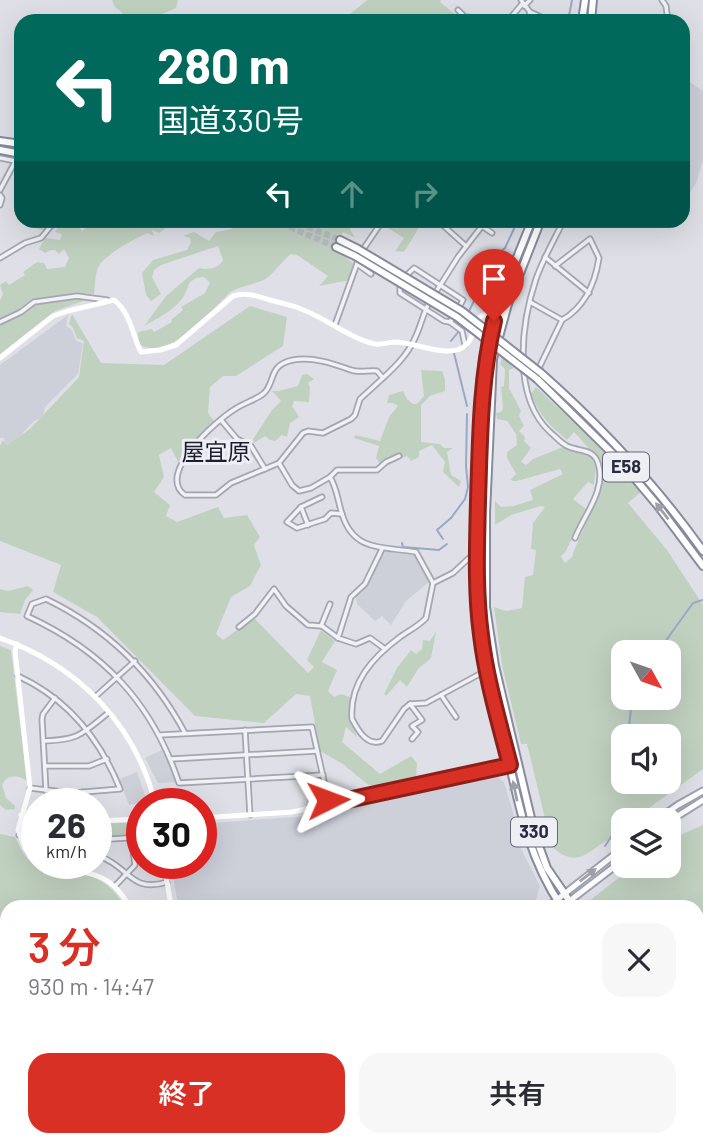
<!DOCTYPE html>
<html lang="ja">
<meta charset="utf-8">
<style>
body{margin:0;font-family:Barlow,"Noto Sans JP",sans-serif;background:#f7f7f7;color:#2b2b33;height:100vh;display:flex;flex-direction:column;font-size:26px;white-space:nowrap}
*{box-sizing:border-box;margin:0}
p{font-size:23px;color:#7c7c81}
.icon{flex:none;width:38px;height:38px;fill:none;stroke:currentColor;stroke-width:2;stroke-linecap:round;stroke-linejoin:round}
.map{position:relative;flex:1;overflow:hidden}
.side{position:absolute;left:0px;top:900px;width:704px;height:247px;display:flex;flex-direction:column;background:#fff;border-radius:21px 21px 0 0;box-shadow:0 7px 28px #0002}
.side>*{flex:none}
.banner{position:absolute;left:14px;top:14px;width:676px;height:214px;border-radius:21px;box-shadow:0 7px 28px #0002;background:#00695c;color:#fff;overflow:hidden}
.needle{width:46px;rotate:130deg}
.buttons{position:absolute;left:611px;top:640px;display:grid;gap:14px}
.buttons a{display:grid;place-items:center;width:70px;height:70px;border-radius:14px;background:#fff;box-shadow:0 7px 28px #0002;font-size:35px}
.speed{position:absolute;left:21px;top:788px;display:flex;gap:14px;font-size:35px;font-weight:700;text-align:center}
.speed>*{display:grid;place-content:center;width:91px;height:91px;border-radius:50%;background:#fff;box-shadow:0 7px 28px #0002;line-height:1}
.speed small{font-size:18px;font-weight:400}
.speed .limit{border:10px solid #d22;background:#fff;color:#111}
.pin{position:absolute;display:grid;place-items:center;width:60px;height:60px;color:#fff;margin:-72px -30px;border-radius:50% 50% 50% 0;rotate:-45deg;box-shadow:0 0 7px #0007}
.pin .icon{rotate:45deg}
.me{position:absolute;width:77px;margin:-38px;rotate:87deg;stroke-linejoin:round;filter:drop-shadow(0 0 5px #0008)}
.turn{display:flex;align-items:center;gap:24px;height:147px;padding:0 28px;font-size:32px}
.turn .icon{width:91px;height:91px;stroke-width:2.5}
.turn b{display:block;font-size:49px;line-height:60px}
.lanes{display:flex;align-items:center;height:66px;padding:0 28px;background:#0003;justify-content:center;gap:35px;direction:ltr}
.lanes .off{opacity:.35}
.round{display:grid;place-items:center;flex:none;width:74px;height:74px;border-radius:21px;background:#f7f7f7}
.overview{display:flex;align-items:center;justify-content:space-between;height:119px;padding:0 28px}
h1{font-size:42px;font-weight:600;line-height:52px;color:#d93025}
.cta{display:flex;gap:14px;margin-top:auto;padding:14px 28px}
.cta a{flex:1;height:80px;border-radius:21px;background:#d93025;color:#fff;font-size:28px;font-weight:600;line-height:80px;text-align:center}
.cta a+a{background:#f7f7f7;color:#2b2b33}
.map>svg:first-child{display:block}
.built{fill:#cdcfd9}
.green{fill:#c1d1c0;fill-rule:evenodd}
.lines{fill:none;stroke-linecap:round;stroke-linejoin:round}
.stream{stroke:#9ba7c6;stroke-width:2}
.highway-tunnel{stroke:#babcc5;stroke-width:6;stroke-dasharray:6 3;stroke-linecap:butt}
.street-casing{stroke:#a4a6b1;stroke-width:7}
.primary-casing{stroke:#9ea2b3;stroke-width:9}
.highway-casing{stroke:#878b9d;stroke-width:10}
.street{stroke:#f1f2f6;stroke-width:3.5}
.secondary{stroke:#fff;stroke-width:5}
.primary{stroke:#fff;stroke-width:5}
.highway{stroke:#fff;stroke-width:6}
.highway-bridge-casing{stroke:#878b9d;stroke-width:10;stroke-linecap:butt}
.highway-bridge{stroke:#fff;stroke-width:6}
.oneway{fill:#9ea0a8}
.route-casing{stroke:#8d1f18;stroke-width:18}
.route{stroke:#d93025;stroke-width:12}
.labels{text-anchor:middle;stroke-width:6;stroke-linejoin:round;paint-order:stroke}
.shield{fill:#eeeff5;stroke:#636675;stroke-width:2}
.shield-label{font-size:18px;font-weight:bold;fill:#282c3e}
.quarter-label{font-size:23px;fill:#1b1d2e;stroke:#eeeff5}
</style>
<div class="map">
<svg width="703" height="1145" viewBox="0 0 703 1145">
<rect width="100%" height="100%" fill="#dfe0e7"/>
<!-- built -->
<g class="built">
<path d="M683,77L703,91V160L696,183L683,204Z"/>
<path d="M68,315L66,326L72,330L76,341L83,343L78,374L45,407L43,417L33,422L17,439L6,445L4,438H0V365Z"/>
<path d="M383,551L414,555L429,582L406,601L391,625L382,616L375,621L357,604L355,596L368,583Z"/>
<path d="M164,749L170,763L176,782L158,783L145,758Z"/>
<path d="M137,772L147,801L129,805L119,779Z"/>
<path d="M493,774L504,782L515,819L519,845L540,886L534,906H178L171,863H201V824L306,816Z"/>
</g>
<!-- green -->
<g class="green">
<path d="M112,0H178L176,8L146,21H132L114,6Z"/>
<path d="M367,0H441L440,2L463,21H342Z"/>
<path d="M371,220L376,224L371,229L362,224H355L350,229L355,238L343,232L335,249L354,264L350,280L319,286L328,276L297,255L291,254C283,260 275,272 268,277C257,285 243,285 232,291C227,294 221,302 217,306C200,323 163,361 139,344L138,332L152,329L154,332L172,322L171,320L183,310L181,307L205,293L210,283L204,277L196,278L189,283C185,305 162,316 144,326L166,296L199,268C208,270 218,269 223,260L218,246L161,265L154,270L152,277L161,294L151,301L146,295L142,273L153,260L187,250L191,242L190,238L183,236L194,232L209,241L216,232L231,229L235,224L232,221Z"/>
<path d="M22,221H75L82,231L94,221H176L159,233L152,230L154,236L147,233C134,239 106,254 99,266C95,272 95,286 94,294L75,293L32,299L15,312L0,319V301L3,294L0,285L6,281L9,285L25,275L23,272L37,262L44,263L47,269L65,267L69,258L64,249L59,254L55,250H50L45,253L39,249L45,238L60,240L62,234L55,232L58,227L52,223L46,231L25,225Z"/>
<path d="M385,221V220L427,221L418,229L404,252L395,251L404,238L383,225Z"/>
<path d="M77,299L86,300L55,311L0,354V324L34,304Z"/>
<path d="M250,306L287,317L283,346L236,376H223L210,387L208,413L214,421L178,462L171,448L159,455L164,477L154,492L170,505L166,516L177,522L218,507L224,518L247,515L260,537L254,545L261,565L250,586L231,597L216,634L223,640L254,618L308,673L314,667L307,660L321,630L335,641L322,662L337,670L328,691L334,697L341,694L352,698L349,713L357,737L346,727L342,742L380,774L411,756L417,763L416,778L375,787L367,784L343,764L320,751L310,696L296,694L264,723L195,716L97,617L53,592L61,565L0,541V446L3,440L7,445L30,429L79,377L84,341L77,338L73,328L69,324L72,314L101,363L164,365Z"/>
<path d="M502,358L514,368L509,370V388L521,411L519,416L524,426L519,431L525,437L524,441L531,448L521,462L526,465L533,459L563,447L582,451L591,457L596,465L594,485L588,482L573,499L586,509L566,551L561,556L565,563L572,557C582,526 603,497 603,464L574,432L567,440C550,426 539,415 531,394L536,387L614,460L641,492L628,503L667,550L703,605V769L649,808L636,821H623V832C615,836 606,841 598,846C580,860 571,863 552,847L527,744H521L502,665L494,607L506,611L522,608L525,577L533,575L536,550L531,549L533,523L545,507L541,506L511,515L495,525V501L501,507L513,506L533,500L530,490L563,474L560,469L517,481H512L511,479L516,474L507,458V452L517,445L516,434L507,421L497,419L496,413L501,412L503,408L501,387L504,386L505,369L500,364ZM623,653H668V698H623ZM623,737H668V782H623Z"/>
<path d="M421,370L442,371L445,379V391L430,396L421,405V442L440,444L444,448H453L447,452L451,475L461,481L459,487L443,472L445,462L432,445L419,451V457L411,461L407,456L401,458L399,453L380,464L376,458L379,446L354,438L355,435L380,441L389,417L398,406L393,403H387L389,395L403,391L407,399L413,404H417L424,396Z"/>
<path d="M307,374L314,379L308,383L310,387L309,402L294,401L292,406L299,417L290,423L287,437L282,435L275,441L270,440L265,436L254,443L253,439L272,410L281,401L272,391H279L298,386L302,375Z"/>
<path d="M28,586L33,590L25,600L20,614L0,612V589L8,591Z"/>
<path d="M436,632L431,658L418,669L407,687L400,680L386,696L384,694L397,668L411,650L416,654L422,649L423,640L430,641Z"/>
<path d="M0,646L11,650L27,781C16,774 8,774 2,785L6,798L15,806V809L6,810L0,805Z"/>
<path d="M142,822V835L96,837V824Z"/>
<path d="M703,825V979L697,976L696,906H588L589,901L634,866H668L669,840Z"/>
<path d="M0,834L15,837C19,845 22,854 29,860C57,886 96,855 124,906H7V1139H160L154,1142L155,1145H0Z"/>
</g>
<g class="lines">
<!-- stream -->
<g class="stream">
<path d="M568,21L572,0"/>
<path d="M468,313L479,291L482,266L505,248L518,220"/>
<path d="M451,341L459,331"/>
<path d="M454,353L467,406"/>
<path d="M443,539L437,530L451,518L465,499L468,487L466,466L467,414"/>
<path d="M402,543L403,547L439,550L447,544"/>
<path d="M657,653L693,603L703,600"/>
<path d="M628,737L632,698"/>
<path d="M605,846L615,831L621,811"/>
<path d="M657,1145L658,1139"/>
</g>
<!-- highway-tunnel -->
<g class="highway-tunnel">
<path d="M273,220L336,247"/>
<path d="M291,220L340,240"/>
</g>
<defs>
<g id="street">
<path d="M521,0L530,12L550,21"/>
<path d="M662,0L666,6L668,21"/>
<path d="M524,6L530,0"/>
<path d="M458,10L465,17L478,18L482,21"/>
<path d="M512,16L523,3"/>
<path d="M527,21L530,12"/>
<path d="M0,158L21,162"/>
<path d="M0,190L16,160"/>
<path d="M0,195L2,198L0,205"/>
<path d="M437,220L466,246"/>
<path d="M564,220C554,240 543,259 536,279C521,324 512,397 550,432C556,437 561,443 567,446C579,452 593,448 598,463C607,489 584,515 575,538"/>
<path d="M362,251L383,220"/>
<path d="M545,257L589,293"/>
<path d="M0,258L25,243L41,238L56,220"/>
<path d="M357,264L371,274"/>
<path d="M405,277L414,268L463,300L458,309"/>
<path d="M400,284V293L444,321L450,322"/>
<path d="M434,295L458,257L482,226L492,233"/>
<path d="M430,301C423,313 421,326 415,338C408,354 396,366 383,378L377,371C369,370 359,373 351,370C334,364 312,356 293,360C267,365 276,384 263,394C255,400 244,403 235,409C217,420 155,474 185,495H216L231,483L279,463L292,485L299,491L311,488L330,477C337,488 338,502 342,514C354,553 384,546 416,552L433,583L426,618C419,626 408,631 400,637C373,657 349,683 352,719C358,730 367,747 382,741L404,709L410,704L426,703L487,670"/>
<path d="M530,302L562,320C585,307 595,284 599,258L590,239L555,266"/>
<path d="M454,316L450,322L462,331L465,345"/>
<path d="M0,322L21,312L34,302L77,296L107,300"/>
<path d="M335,325L359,258"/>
<path d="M538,370L562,320"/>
<path d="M221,420L237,439L251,446L265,469"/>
<path d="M279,463L303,433L308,431L323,433L351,419L355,415L360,399L383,378"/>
<path d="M330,477L337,470H377L386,462L399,456"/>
<path d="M322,497L301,507L287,522L297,528L325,519L331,513L342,514"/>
<path d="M301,507L308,525"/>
<path d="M382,549L365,584L351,597L338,638L356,644L370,638L385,649"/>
<path d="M433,583L453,573L469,558L485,556"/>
<path d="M321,626L330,604"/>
<path d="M239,627L255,614L274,589L286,606L308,625L322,626L338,638"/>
<path d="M18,676C68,699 100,739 120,789L72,793L30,788"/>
<path d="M441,695L456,717"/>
<path d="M96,696L135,661"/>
<path d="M410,704L422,720L412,726L418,732L412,739"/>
<path d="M245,730L250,815"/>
<path d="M185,733C153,673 108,629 46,599L32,604L27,616C103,651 152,702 179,783L323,775"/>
<path d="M160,735L312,727L329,804"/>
<path d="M44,741C79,740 82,734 108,713"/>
<path d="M171,759L317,751"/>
<path d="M46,766H89L107,759"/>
<path d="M46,791L42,719L43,714L55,698"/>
<path d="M84,792L85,803"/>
<path d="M19,835L37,840"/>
<path d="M96,840L142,837"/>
<path d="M96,855C129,865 130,894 167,882"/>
<path d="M115,886L135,865L131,837"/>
<path d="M696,1077L703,1079"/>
<path d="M696,1119L703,1121"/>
<path d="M524,1139L527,1145"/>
<path d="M563,1139V1145"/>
<path d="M650,1139L651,1143"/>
<path d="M475,1145L476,1139"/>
<path d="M487,1145L491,1139"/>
<path d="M543,1145L544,1139"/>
<path d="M596,1145L611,1139"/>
</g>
<g id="primary">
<path d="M655,821L678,805L703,791"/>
<path d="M668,822L703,800"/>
<path d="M549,906L623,848"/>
<path d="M563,906L623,860"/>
<path d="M339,1145L344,1139"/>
<path d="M350,1145L355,1139"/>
</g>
<g id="highway">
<path d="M582,21L585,0"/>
<path d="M591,21L593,0"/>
<path d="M0,141L21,144"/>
<path d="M0,150L21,154"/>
<path d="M532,220C517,258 500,296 491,336C481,379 480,424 479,468C478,514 474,560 478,606C482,658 496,708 508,757C520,811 530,860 561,906"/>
<path d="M541,220L508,304L493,359L486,513V607L495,666L535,835L547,868L573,906"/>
<path d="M340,240L358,249"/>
<path d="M336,247L355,256"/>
<path d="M541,373C602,427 656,485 703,551"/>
<path d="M537,379L621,462L658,506L703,566"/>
<path d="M696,986L703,989"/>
<path d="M696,995L703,998"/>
</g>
</defs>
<!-- street casing -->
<use href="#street" class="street-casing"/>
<!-- primary casing -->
<use href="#primary" class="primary-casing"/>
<!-- highway casing -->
<use href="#highway" class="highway-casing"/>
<!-- street -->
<use href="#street" class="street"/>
<!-- secondary -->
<g class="secondary">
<path d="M0,358L53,316L68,311L114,300C131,313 132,335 141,352L160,350L176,345L233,296C247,292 257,296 270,300C280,303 292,305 301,309C326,318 349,338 375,344C382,345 389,342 396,342C413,343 428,350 445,351C490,353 458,303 504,315"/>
<path d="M0,638C77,665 135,723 155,803"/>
<path d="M17,644L15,651L30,788L18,830L25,849L37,861"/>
<path d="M21,815L37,820"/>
<path d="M201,818L292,812L510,765"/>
<path d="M96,821L142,819"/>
<path d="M41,863C78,875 107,865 129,906"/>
<path d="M164,863L171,906"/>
<path d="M223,1139L239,1142L252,1139"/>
<path d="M289,1139L293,1145"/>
</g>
<!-- primary -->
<use href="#primary" class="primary"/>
<!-- highway -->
<use href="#highway" class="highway"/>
<defs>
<g id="highway-bridge">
<path d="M358,249L462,311L541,373"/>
<path d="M355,256L457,317L537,379"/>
</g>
</defs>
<!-- highway-bridge casing -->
<use href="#highway-bridge" class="highway-bridge-casing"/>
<!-- highway-bridge -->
<use href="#highway-bridge" class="highway-bridge"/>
</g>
<!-- one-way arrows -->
<defs><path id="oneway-solid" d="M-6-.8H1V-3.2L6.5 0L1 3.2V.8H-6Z" transform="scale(1.75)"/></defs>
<g class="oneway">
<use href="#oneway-solid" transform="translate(662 511) rotate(-128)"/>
<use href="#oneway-solid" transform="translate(515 791) rotate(-102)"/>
<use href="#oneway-solid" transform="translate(588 875) rotate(-38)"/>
</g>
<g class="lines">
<defs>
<path id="route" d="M328,800L329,804L510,765C499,722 486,678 481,635C475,590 477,546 478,501C480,441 480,381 494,321"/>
</defs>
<!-- route casing -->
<use href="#route" class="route-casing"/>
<!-- route -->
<use href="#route" class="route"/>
</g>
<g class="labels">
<!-- shield labels -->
<g class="shield">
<rect x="603" y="452.5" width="46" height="29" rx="5"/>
<rect x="511" y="817.5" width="46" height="29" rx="5"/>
</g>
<g class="shield-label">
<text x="626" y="473">E58</text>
<text x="534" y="838">330</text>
</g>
<!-- quarter labels -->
<g class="quarter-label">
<text x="216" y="460">屋宜原</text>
</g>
</g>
</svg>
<div class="buttons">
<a><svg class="needle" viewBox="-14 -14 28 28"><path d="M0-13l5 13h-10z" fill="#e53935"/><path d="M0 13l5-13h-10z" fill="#7c7c81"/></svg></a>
<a><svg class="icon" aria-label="sound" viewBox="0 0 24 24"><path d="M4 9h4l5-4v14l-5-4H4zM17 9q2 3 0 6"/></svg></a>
<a><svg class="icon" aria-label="layers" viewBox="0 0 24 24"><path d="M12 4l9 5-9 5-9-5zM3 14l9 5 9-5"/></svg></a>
</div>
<div class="speed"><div>26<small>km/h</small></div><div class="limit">30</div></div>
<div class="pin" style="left:494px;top:321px;background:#d93025"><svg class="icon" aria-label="arrive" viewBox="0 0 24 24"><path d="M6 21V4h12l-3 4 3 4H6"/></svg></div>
<svg class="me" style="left:328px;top:800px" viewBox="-20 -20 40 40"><path d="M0-17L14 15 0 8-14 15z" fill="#d93025" stroke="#fff" stroke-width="4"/></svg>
<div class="banner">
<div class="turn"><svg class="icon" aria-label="left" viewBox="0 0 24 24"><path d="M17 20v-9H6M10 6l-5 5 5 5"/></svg><div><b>280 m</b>国道330号</div></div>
<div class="lanes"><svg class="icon" aria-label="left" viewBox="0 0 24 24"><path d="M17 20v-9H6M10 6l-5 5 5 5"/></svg><svg class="icon off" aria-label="ahead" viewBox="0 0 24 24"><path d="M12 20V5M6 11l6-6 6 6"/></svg><svg class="icon off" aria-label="right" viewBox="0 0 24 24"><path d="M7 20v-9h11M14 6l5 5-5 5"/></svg></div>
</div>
<section class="side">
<div class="overview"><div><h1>3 分</h1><p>930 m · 14:47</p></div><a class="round"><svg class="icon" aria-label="close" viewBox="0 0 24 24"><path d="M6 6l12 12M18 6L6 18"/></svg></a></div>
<div class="cta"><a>終了</a><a>共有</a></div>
</section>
</div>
